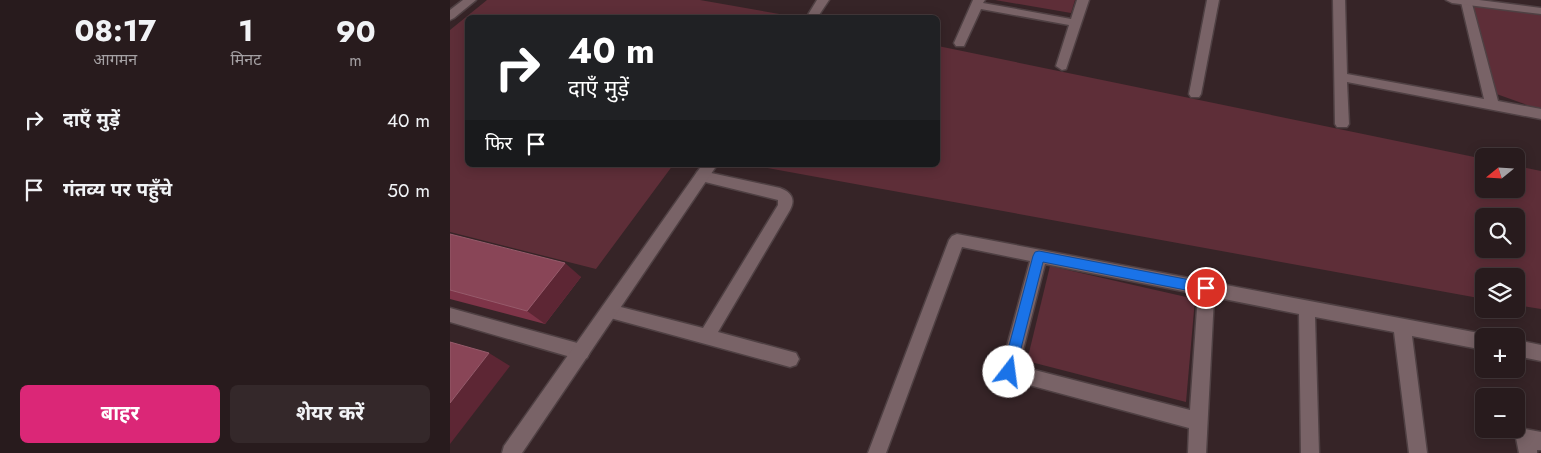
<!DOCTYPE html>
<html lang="hi">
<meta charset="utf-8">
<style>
body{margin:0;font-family:Jost,"Noto Sans Devanagari",sans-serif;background:#34282a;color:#f1f3f6;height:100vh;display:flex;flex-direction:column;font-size:19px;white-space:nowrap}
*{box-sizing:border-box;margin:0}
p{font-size:16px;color:#a5a1a4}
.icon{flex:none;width:28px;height:28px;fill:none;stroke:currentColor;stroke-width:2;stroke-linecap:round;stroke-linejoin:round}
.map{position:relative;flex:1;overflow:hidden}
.panel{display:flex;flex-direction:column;background:#281b1d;width:450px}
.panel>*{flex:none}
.guide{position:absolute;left:15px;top:15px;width:475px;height:152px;border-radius:8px;box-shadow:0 2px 12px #0003,0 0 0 1px #44393b;background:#202124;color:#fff;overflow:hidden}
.needle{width:32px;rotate:252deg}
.fabs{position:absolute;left:1025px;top:148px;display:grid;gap:10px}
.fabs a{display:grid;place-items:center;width:50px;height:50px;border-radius:8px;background:#281b1d;box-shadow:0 2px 12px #0003,0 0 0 1px #44393b;font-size:25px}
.pin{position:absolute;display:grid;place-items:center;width:42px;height:42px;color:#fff;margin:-21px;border:2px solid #fff;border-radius:50%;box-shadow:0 1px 5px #0007}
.me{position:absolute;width:55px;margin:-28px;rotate:15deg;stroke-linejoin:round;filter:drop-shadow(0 0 4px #0008)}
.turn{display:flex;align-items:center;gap:18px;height:105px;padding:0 20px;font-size:22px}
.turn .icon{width:65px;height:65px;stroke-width:2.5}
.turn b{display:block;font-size:35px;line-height:42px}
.then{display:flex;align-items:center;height:48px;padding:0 20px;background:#0003;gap:10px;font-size:19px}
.eta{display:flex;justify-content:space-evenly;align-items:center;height:85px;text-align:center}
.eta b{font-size:30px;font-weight:700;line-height:35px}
.cta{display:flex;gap:10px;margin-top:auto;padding:10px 20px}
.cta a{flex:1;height:58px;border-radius:8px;background:#db2777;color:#fff;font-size:20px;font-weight:700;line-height:58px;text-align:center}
.cta a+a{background:#34282a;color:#f1f3f6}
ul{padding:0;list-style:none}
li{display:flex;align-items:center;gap:15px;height:70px;padding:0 20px}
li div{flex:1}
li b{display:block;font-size:19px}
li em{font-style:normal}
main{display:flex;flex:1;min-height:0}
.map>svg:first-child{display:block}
.green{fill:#5e2e38;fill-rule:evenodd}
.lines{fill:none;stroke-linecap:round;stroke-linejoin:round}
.minor-casing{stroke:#4f4043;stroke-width:3}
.tertiary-casing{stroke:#4f4043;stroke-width:3}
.minor{fill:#796367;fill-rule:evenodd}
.tertiary{fill:#796367;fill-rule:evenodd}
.wall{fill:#7e3448}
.shaded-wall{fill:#5d2634}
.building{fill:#894557;stroke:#965b6b}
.route{fill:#1a73e8;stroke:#114b97}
</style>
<main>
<section class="panel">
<div class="eta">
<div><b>08:17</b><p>आगमन</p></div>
<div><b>1</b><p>मिनट</p></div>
<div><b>90</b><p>m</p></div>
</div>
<ul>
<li><svg class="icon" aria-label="right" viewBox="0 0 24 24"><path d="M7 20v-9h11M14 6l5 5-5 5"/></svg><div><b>दाएँ मुड़ें</b></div><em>40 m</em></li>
<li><svg class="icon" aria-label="arrive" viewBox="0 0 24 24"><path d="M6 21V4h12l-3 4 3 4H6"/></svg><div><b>गंतव्य पर पहुँचे</b></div><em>50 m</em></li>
</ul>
<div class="cta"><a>बाहर</a><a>शेयर करें</a></div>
</section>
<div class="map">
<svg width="1091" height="453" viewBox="0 0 1091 453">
<rect width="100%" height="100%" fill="#362427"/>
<!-- green -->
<g class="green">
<path d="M37,0H250L335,15L332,18H18V165H223L146,269L0,232V30Z"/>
<path d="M545,0H625L621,13Z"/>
<path d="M1017,2L1091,11V110L1038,91Z"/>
<path d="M488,46L1034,159V189H1066V166L1091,171V309L1066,305V276H1034V299L301,165H488ZM1034,216H1066V249H1034Z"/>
<path d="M600,266L745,299L736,402L577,361Z"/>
</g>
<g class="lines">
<defs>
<g id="minor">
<path d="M13,0H26L4,18L0,20V10Z"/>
<path d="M523,0H535L533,3L621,19L627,0H639L616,69L612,70L606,66L619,25L531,9L514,46H506L504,43Z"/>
<path d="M757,0H769L751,94L749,97H741L739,94Z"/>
<path d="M883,0H895L897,74L1034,99L1011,2L1013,0H1021L1048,101L1091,109V119L897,82L899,124L897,127H887L885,124Z"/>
<path d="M252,171L330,188C341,192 346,199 340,210L268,332L346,353L349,359L346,365L340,367L153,316L151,311L153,306L159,304L253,328L328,205V200L247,180L245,176L247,172Z"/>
<path d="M507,234L1034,334L1040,336H1034V350L962,336L977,453H959L944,332L865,317L869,453H851L849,314L764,297L756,453H738L739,428L553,378L550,372L580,261L512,247L436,453H418L499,240L502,236ZM595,264L748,294L740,410L569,366Z"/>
<path d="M0,308L131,344L137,346L140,352L137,358L131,360L0,322Z"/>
<path d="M1066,340L1091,345V361L1066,356Z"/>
<path d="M1075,429L1091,432V450H1087V453H1069L1066,438L1068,431Z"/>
</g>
<g id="tertiary">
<path d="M367,0H379L367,18H356Z"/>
<path d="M996,0H1029L1091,8V14L1002,3Z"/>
<path d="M252,165H267L72,453H52L54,446Z"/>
</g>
</defs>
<!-- minor casing -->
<use href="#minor" class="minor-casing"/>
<!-- tertiary casing -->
<use href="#tertiary" class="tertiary-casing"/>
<!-- minor -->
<use href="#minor" class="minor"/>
<!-- tertiary -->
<use href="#tertiary" class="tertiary"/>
</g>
<!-- wall -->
<path class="wall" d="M0,234L131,277L95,324L0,299Z"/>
<!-- shaded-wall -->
<g class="shaded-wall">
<path d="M115,263L131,277L95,324L77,311Z"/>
<path d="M39,353L60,366L0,444V403Z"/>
</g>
<!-- building -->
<g class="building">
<path d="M0,234L115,263L77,311L0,290Z"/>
<path d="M0,342L39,353L0,403Z"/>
</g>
<!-- route -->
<path class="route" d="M589,251L756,283L761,285L762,288L761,292L756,294L593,262L565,372L563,376L559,378L554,376L552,372L583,256L585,252Z"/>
</svg>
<div class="fabs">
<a><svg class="needle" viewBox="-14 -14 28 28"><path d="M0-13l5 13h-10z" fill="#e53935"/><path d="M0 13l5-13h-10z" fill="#a5a1a4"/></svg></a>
<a><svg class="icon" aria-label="search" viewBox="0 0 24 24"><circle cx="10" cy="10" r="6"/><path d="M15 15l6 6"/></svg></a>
<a><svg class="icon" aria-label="layers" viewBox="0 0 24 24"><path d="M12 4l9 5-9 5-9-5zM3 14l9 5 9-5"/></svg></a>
<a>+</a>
<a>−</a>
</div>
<div class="pin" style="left:756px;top:288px;background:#d93025"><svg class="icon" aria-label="arrive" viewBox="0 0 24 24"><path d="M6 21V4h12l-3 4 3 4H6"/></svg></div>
<svg class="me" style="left:559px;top:372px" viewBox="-20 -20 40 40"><circle r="19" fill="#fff"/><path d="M0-13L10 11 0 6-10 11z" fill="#1a73e8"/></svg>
<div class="guide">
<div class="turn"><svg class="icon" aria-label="right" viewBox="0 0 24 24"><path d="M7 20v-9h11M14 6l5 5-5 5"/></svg><div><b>40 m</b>दाएँ मुड़ें</div></div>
<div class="then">फिर<svg class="icon" aria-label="arrive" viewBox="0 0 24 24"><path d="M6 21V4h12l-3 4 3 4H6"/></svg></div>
</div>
</div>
</main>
